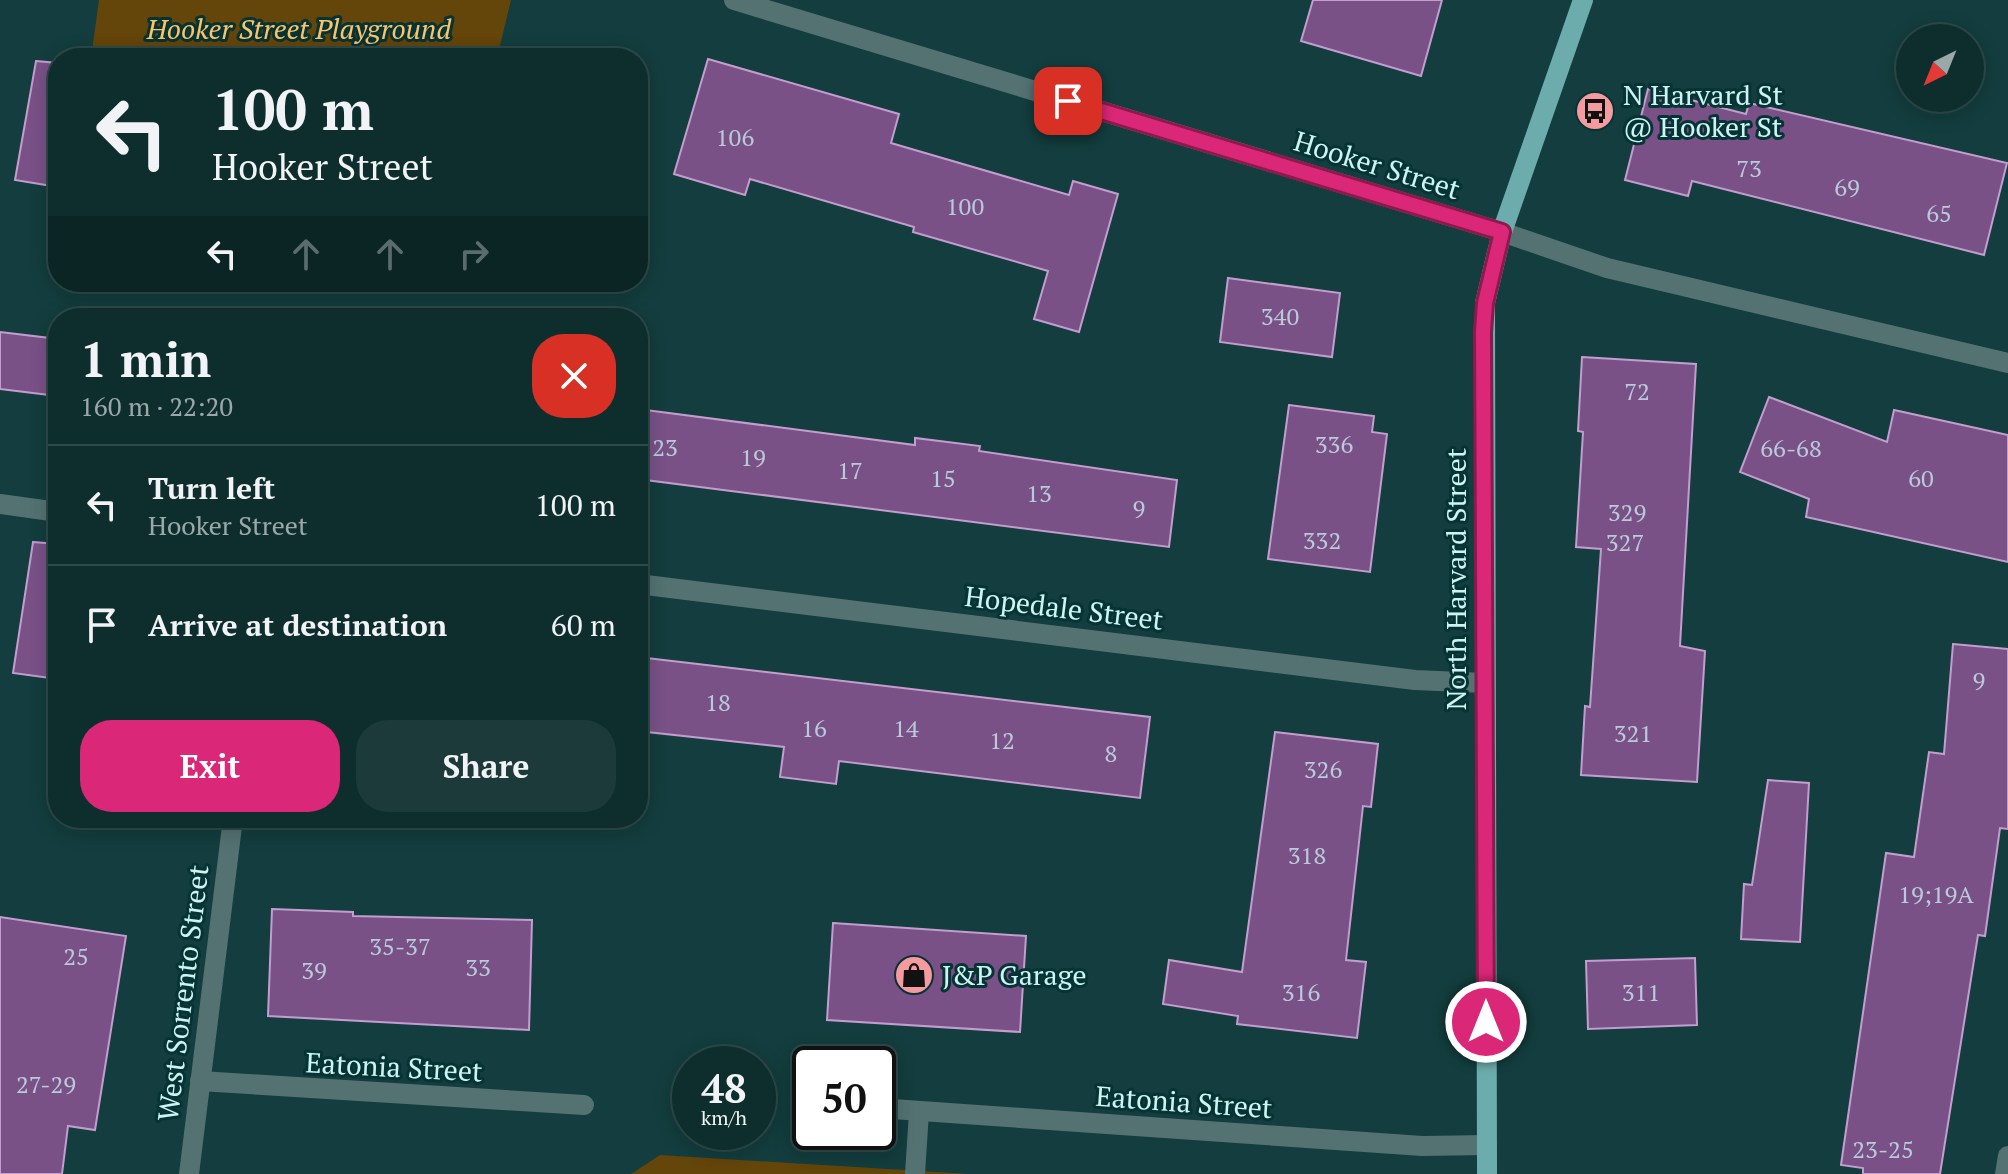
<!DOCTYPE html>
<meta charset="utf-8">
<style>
body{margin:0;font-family:"PT Serif",serif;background:#1c3a3a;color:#f1f3f6;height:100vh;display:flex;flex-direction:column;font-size:30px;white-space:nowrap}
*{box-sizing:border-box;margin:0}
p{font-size:26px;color:#9ba8aa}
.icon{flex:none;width:44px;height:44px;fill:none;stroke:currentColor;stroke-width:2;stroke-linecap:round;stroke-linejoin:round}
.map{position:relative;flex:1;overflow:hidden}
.details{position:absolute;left:48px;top:308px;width:600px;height:520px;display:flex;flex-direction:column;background:#0e2e2e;border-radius:32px;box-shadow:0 4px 20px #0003,0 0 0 2px #2e4a4a}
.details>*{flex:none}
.guide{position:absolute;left:48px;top:48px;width:600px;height:244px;border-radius:32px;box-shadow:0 4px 20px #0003,0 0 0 2px #2e4a4a;background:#0e2e2e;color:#f1f3f6;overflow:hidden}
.needle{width:52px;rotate:223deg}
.tools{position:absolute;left:1896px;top:24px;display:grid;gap:16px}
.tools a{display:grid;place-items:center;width:88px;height:88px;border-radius:50%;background:#0e2e2e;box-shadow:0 4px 20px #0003,0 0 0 2px #2e4a4a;font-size:40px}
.speed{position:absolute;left:672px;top:1046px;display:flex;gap:16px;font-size:40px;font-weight:700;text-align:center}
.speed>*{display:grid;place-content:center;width:104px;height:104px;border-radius:50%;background:#0e2e2e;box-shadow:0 4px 20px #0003,0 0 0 2px #2e4a4a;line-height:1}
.speed small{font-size:20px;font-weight:400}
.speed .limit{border:4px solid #111;border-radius:12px;background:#fff;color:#111}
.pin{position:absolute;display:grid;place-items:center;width:68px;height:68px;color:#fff;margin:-34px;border-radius:16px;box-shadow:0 4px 12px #0006}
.me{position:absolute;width:88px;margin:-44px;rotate:0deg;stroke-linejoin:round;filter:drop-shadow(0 0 6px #0008)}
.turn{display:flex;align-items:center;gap:28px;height:168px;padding:0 32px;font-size:36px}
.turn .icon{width:104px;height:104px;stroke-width:2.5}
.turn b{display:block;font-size:56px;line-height:68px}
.lanes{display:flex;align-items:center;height:76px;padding:0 32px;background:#0003;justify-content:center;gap:40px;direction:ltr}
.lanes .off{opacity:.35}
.round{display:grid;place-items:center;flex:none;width:84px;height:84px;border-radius:32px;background:#1c3a3a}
.head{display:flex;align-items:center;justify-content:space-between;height:136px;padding:0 32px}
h1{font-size:48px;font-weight:600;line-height:60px}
.cta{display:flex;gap:16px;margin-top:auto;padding:16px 32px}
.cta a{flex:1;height:92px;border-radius:32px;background:#db2777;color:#fff;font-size:32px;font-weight:600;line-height:92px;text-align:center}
.cta a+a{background:#1c3a3a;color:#f1f3f6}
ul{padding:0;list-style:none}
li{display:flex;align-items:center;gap:24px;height:120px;padding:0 32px;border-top:2px solid #2e4a4a}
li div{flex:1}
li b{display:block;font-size:30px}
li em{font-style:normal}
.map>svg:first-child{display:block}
.green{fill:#64450a}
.building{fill:#795187;stroke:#c19ecd;stroke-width:2}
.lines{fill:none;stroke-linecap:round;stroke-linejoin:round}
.minor{stroke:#547272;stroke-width:20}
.major{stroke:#6dacad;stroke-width:20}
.route-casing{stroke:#8e194d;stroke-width:20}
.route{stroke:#db2777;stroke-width:14}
.labels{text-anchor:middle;stroke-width:6;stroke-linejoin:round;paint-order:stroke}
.number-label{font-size:24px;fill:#b9cad8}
.park-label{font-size:28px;font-style:italic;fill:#fcc36a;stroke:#063334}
.poi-label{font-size:28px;fill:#cef3f3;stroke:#063334;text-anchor:start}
.street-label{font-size:28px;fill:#cef3f3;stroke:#063334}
</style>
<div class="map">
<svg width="2008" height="1174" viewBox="0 0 2008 1174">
<rect width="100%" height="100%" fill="#133d3e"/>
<!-- green -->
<g class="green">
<path d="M99,0H511L497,58H91Z"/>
<path d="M660,1155L969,1174H631Z"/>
</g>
<!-- building -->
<g class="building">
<path d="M1313,0H1442L1421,76L1301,41Z"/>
<path d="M708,59L899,114L891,143L1069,195L1073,181L1118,194L1079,332L1034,319L1048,271L913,232L914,227L750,179L745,195L674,174Z"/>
<path d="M36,61L58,63V187L15,180Z"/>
<path d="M1648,89L1746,114L1749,103L2007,163L1984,255L1692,181L1688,196L1625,180Z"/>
<path d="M1228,278L1340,293L1332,357L1220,342Z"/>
<path d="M0,332L58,339V396L0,389Z"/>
<path d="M1582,357L1696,364L1680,646L1705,651L1697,782L1581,775L1585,706L1590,707L1601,549L1576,547L1583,432L1578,431Z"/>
<path d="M1769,397L1887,442L1894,410L2008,435V562L1806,517L1809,499L1740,472Z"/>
<path d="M1289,405L1374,416L1372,432L1387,434L1370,572L1268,559Z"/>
<path d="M638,409L915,445V438L980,446L979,451L1177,480L1169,547L638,479Z"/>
<path d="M33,542L58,544V679L13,673Z"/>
<path d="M1953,644L2008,649V829L2000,828L1985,936L1978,935L1940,1174H1863V1168L1841,1165L1886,853L1914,857L1929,752L1944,754Z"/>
<path d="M638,657L1150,717L1140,798L839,761L836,784L780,777L784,747L638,731Z"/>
<path d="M1275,732L1378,744L1371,807L1363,806L1346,960L1366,962L1357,1038L1237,1024L1238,1016L1163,1004L1169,960L1242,972Z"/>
<path d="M1768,780L1809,783L1800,942L1741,939L1744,884L1752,885Z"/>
<path d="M272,909L353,912V916L532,920L529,1030L268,1016Z"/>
<path d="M0,917L126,936L95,1130L68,1126L62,1174H0Z"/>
<path d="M833,923L1026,936L1020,1032L827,1020Z"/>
<path d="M1695,958L1697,1025L1588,1029L1586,961Z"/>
</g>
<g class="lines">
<!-- minor -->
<g class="minor">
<path d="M734,0L1502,232L1607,268L2008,363"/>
<path d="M0,504L58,512"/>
<path d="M638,584L1415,680L1484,683"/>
<path d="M200,1081L584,1105"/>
<path d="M878,1108L1422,1146L1487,1145"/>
<path d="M189,1174L233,818"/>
<path d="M915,1174L919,1112"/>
<path d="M2005,1174L2008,1156"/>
</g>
<!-- major -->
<path class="major" d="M1487,1174L1485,303L1502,232L1583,0"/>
</g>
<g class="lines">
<defs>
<path id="route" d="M1068,101L1502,232L1485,303L1483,332L1486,1022"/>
</defs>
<!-- route casing -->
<use href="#route" class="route-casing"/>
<!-- route -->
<use href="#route" class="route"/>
</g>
<!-- icons -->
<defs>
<symbol id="bus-disc" viewBox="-11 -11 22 22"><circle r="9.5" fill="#f59b9f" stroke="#063334"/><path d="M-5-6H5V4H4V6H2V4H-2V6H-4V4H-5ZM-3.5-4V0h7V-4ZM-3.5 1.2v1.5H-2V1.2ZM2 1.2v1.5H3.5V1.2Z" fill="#111"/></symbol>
<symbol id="shop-disc" viewBox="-11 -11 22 22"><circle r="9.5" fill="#f59b9f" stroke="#063334"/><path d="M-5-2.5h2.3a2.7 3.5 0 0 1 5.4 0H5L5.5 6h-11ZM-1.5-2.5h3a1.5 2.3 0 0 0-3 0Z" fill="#111"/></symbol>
</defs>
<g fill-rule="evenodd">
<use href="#bus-disc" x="1573" y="89" width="44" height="44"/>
<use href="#shop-disc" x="892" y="953" width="44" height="44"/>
</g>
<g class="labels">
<!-- number labels -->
<g class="number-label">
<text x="735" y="146">106</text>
<text x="1749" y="177">73</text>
<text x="1847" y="196">69</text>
<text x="965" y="215">100</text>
<text x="1939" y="222">65</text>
<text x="1280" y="325">340</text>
<text x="1637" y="400">72</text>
<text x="1334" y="453">336</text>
<text x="665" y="456">23</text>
<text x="1791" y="457">66-68</text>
<text x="753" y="466">19</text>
<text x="850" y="479">17</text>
<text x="943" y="487">15</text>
<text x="1921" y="487">60</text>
<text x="1039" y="502">13</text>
<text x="1139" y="517">9</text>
<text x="1627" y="521">329</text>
<text x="1322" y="549">332</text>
<text x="1625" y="551">327</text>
<text x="1979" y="689">9</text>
<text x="718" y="711">18</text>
<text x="814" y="737">16</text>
<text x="906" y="737">14</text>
<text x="1633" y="742">321</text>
<text x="1002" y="749">12</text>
<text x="1111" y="762">8</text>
<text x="1323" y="778">326</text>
<text x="1307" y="864">318</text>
<text x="1936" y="903">19;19A</text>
<text x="400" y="955">35-37</text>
<text x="76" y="965">25</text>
<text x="478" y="976">33</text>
<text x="314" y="979">39</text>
<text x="1301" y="1001">316</text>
<text x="1641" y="1001">311</text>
<text x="46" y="1093">27-29</text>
<text x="1883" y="1158">23-25</text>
</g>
<!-- park labels -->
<g class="park-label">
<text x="299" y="39">Hooker Street Playground</text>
</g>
<!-- poi labels -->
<g class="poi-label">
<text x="1623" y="105">N Harvard St<tspan x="1623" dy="32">@ Hooker St</tspan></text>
<text x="942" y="985">J&amp;P Garage</text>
</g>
<!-- street labels -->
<g class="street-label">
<text transform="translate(1377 165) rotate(17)" y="10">Hooker Street</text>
<text transform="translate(1456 579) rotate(-90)" y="10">North Harvard Street</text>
<text transform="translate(1064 608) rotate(7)" y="10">Hopedale Street</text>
<text transform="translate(183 993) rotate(-83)" y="10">West Sorrento Street</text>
<text transform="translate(394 1067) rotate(3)" y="10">Eatonia Street</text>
<text transform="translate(1184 1102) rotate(4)" y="10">Eatonia Street</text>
</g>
</g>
</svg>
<div class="tools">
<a><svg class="needle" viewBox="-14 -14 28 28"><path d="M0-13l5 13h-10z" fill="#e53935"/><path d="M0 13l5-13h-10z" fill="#9ba8aa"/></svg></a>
</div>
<div class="speed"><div>48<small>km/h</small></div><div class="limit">50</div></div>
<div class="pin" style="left:1068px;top:101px;background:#d93025"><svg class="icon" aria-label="arrive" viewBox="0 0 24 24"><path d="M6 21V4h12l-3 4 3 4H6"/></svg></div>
<svg class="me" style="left:1486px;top:1022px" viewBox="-20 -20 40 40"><circle r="17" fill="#db2777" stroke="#fff" stroke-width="3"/><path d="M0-11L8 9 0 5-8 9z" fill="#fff"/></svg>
<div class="guide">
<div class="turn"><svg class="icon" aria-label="left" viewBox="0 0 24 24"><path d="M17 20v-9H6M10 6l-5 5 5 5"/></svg><div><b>100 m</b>Hooker Street</div></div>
<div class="lanes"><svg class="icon" aria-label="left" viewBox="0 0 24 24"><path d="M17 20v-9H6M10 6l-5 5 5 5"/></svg><svg class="icon off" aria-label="ahead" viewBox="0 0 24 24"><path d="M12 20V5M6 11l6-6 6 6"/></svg><svg class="icon off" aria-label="ahead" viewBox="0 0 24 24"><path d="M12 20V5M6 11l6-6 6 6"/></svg><svg class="icon off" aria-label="right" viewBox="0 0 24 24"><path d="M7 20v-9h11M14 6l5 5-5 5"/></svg></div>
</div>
<section class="details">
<div class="head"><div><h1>1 min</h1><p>160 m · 22:20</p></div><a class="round" style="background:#d93025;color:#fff"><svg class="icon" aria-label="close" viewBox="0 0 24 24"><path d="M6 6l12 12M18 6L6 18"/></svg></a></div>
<ul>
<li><svg class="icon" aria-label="left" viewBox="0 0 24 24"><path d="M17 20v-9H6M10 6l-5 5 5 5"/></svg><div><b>Turn left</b><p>Hooker Street</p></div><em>100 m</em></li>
<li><svg class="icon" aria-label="arrive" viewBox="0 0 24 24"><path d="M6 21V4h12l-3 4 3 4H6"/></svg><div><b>Arrive at destination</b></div><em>60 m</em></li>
</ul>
<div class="cta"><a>Exit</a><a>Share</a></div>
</section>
</div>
